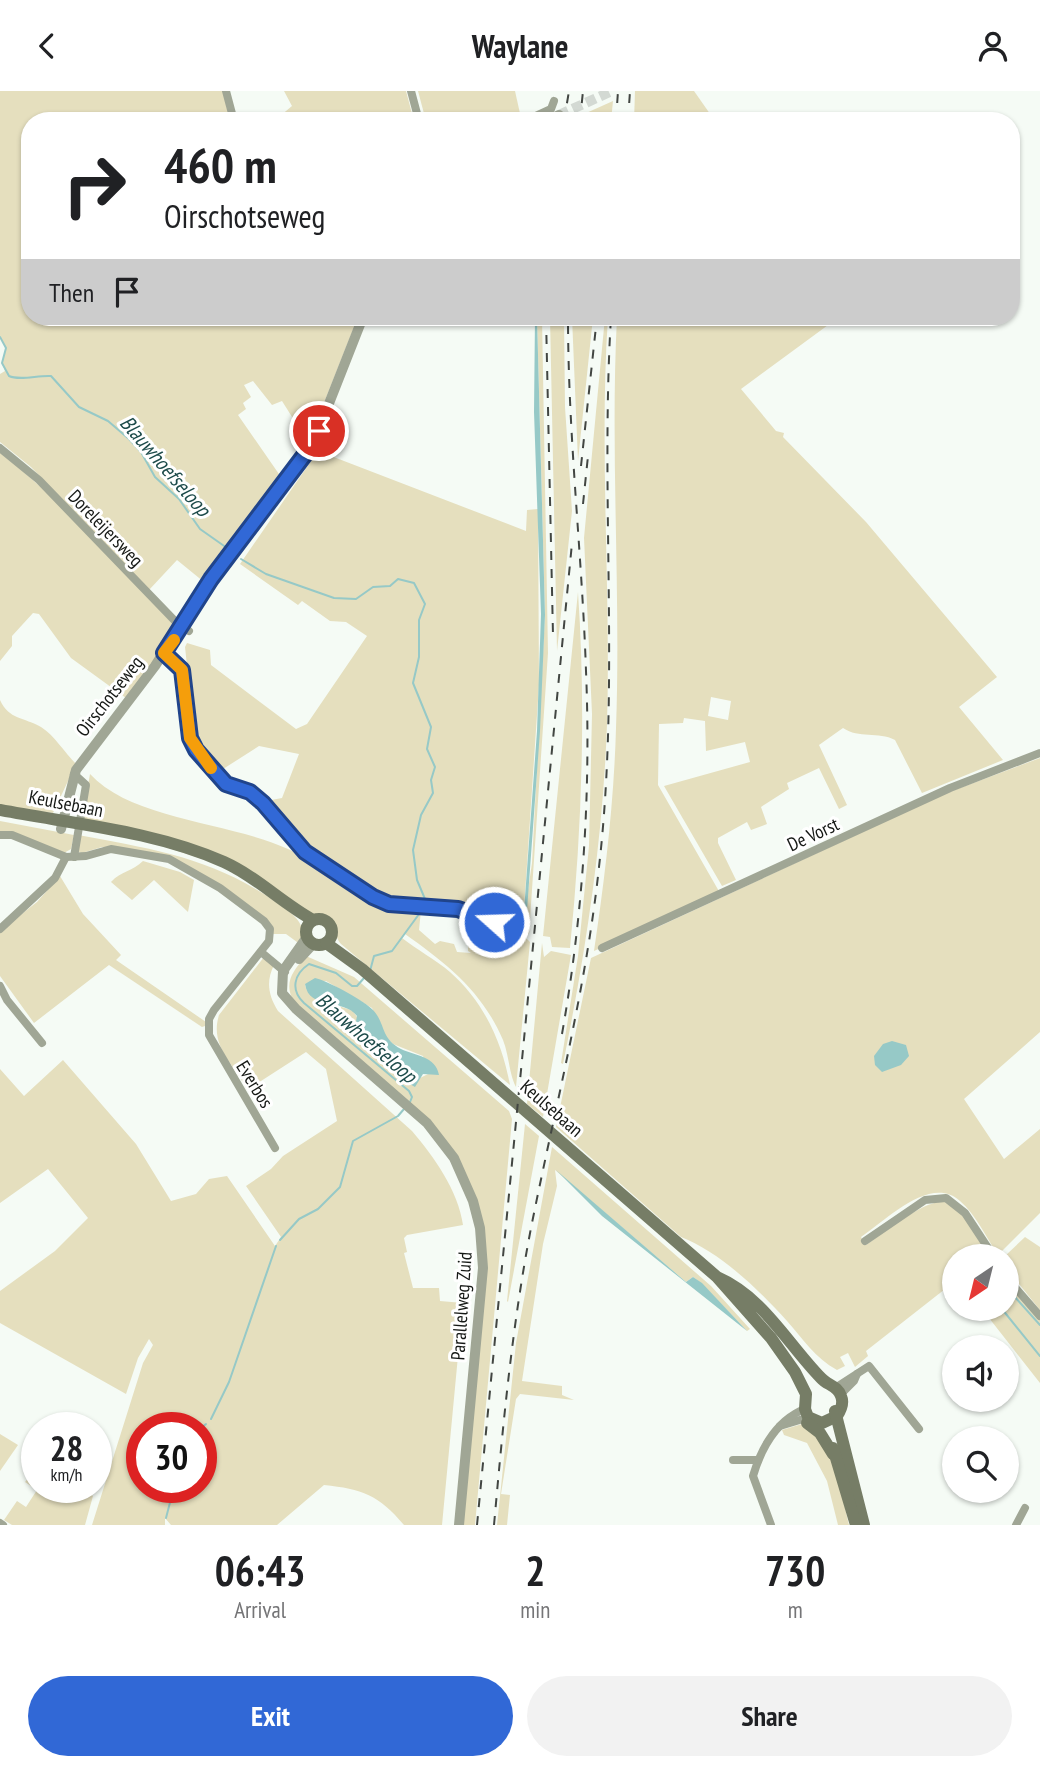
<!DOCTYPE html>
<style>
body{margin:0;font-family:"PT Sans Narrow",sans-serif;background:#f2f2f2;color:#202124;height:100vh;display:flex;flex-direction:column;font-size:26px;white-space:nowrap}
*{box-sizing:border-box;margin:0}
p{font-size:23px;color:#757577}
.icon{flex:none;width:38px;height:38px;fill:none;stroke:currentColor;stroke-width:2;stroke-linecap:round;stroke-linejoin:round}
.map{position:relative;height:1434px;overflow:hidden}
.drawer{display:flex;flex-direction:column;background:#fff;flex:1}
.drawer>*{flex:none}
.hud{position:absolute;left:21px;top:21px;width:999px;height:214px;border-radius:28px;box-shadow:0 2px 5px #0004;background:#fff;color:#202124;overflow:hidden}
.needle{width:46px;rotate:215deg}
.buttons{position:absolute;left:942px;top:1153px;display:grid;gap:14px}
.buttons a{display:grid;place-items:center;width:77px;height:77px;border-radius:50%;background:#fff;box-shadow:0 2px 5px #0004;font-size:35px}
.speed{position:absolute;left:21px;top:1321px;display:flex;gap:14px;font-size:35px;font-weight:700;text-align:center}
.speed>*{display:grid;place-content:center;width:91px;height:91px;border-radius:50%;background:#fff;box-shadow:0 2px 5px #0004;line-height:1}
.speed small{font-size:18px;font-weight:400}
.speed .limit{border:10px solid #d22;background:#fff;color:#111}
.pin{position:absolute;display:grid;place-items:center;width:60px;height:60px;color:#fff;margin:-30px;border:4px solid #fff;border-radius:50%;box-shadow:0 2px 7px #0007}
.me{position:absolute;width:77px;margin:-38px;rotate:290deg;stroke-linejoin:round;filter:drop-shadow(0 0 5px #0008)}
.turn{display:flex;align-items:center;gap:24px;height:147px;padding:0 28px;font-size:32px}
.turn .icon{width:91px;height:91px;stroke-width:2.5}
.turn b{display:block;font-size:49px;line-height:60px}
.then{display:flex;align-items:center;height:66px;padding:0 28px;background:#0003;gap:14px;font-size:26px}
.eta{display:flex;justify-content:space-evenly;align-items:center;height:119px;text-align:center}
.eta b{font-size:42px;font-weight:800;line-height:49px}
.primary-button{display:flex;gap:14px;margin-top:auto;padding:14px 28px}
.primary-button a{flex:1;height:80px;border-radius:42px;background:#3168d6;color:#fff;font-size:28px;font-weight:800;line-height:80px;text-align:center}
.primary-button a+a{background:#f2f2f2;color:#202124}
header{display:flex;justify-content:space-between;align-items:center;height:91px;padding:0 28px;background:#fff;font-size:32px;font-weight:800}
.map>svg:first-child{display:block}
.green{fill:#e5dfbe;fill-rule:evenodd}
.water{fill:#96c9c7}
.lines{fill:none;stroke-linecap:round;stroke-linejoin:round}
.stream{stroke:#96c9c7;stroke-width:2}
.tertiary-tunnel{stroke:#d3d9d3;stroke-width:10;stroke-dasharray:10 5;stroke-linecap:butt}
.minor{stroke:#a0a695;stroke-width:8}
.tertiary{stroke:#a0a695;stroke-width:10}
.secondary{stroke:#767d66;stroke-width:12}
.rail{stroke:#424642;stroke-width:2;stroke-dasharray:9 9;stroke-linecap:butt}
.route-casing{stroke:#20448b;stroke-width:18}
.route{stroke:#3168d6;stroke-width:12}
.slow{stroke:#f59e0b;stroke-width:12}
.labels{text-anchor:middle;stroke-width:6;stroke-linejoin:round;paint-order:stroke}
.street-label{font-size:19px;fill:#151815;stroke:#fff}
.water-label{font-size:21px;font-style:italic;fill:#1d4b4a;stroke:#fff}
</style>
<header><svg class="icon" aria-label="back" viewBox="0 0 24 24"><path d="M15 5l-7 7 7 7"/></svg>Waylane<svg class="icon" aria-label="person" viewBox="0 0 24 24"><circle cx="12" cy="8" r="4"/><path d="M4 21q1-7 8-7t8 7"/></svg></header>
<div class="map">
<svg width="1040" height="1434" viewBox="0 0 1040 1434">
<rect width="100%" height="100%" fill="#f5fbf5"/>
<!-- green -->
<g class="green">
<path d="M0,0H223L230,30H30V226H358L310,347L299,337L282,310L272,314L253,290L244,294L251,306L243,312L246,318L238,324L281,386L204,491L177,469L149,499L31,376L0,351V283L5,280L2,272L6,257L0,246Z"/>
<path d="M284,0H406L414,30H274L292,15Z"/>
<path d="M418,0H515L521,27L426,30Z"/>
<path d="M635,0H694L715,30H634Z"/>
<path d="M613,10L611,30H583L584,23Z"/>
<path d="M537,226H542L548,562L529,843L517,838L518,834L455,811L384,804L305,751L266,710L282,707L299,663L259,655L220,680L195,648L185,556L187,552L210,559L211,574L296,638L307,633L367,545L346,531L330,530L302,510L298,514L240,473L318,360L526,440L527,419L538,418L539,594L523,833L532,772L545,524Z"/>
<path d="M550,226H564L565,316L572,420L557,560Z"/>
<path d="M572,226H593L578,370Z"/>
<path d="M605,226H608C599,361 611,497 607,633C603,748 586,860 563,973L561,972L578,865L589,755L592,623L584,447Z"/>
<path d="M617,226H839L741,298L776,340L784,342L783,346L866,431L997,586L959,616L1003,669L922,702L895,649C878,640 859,648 843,637L819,654L847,714L839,718L819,677L787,692L789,698L761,716L767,733L751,739L747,731L718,747V752L736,789L722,795L664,695L750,671L745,651L706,660L705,630L684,627L683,632L659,633L658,694L720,802L594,860C605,786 614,711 616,637C621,500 610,363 617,226ZM711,606L731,610L728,629L708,625Z"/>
<path d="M0,360L52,406L176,536V540L126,607L71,567L39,523L33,522L12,545V555L0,570Z"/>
<path d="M578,501C586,618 582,738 570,857L552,856L550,846L543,845Z"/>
<path d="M0,609C9,629 24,626 41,636C54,644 65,662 76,673L53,722L0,716Z"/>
<path d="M1040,667V941L964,1008L1004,1068L1040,1038V1122L998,1164C986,1146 976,1124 960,1110C931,1083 886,1129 861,1146L866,1154C884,1142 932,1101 951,1113C968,1124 980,1150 991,1165L954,1166V1191L866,1260L868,1265L855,1276L848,1262L840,1266L845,1275L837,1279C815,1267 803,1248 787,1230C759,1199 720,1161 681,1146L556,1036L591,867L944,703Z"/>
<path d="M90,683C132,729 230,731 288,758C341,783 356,819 421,819L419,839L435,853L440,850L454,853L457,861L471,862L468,860L469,828L458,823L460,820L525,846L530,851L516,996C509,983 509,964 503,949C482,900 447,873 405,843L402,847C417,859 435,868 450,881C484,911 502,951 510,994L341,853C333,844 338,833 327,826L312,824L252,784L82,729Z"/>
<path d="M0,730L74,744L71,758L64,762L0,741Z"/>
<path d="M78,744C153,758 214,767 277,812C293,823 308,832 301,854L286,843H273L270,832L192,777L117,756H102L82,762L79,761Z"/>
<path d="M143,770L180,781L194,789L188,821L154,789L132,809L111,791C121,780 133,780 143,770Z"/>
<path d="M60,785L83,823L121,864L116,869L206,931L205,935L202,936L109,874L34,932L0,885V840L37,811Z"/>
<path d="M542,852L544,866L551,860L571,864L543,1026L527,1013Z"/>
<path d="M306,865L354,886L509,1020L512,1028L475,1434H463L487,1165L451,1057L298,917C282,895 290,883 306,865ZM326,890L372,917L384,944L393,953L423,965L428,983L408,993L407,980L362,951L357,926L353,920C338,913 307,911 305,893Z"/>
<path d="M264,866L274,874C266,890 268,904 278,920L412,1040C434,1066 458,1099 463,1134L407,1144L404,1147L407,1161L404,1162L413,1197H439L440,1210L463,1212L442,1434H404C379,1404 362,1398 324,1394L277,1434H171L165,1427V1434H92L143,1272L153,1254L149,1248L138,1267L126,1303L0,1232V1200L55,1160L88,1127L48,1078L0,1112V978L24,1005L63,969L136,1053L171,1110L196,1103L209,1088L227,1085L275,1155L281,1146L246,1095L271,1078L283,1065L337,1030L326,978L306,961L247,999C235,973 209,956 219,924ZM142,1337H201V1396H142Z"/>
<path d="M525,1033L539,1045L508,1211L507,1210Z"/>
<path d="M552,1056L711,1195L750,1238L747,1240L701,1192L693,1186L686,1191L555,1079L557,1095L543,1153L522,1290L562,1295V1304L574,1309L520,1303L516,1308L501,1403L510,1404L507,1434H497L516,1252Z"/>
<path d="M1025,1146L1040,1156V1219L1006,1177L1005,1165Z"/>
<path d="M1006,1190L1040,1229V1292L982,1218H1006Z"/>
<path d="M802,1333C835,1348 841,1402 849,1434H838L827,1390L807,1352L784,1344L782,1339Z"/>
<path d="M0,1343L18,1354L0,1380Z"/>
<path d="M37,1377V1396L81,1397L93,1405L85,1434H12L4,1429L17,1410L26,1416L37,1399L25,1391Z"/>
</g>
<!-- water -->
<g class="water">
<path d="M535,226H537L545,524L540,640L526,833L523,834L537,640L541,523L534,321Z"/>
<path d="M315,887C328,890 365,910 373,919C386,933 380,947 401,958C415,965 436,965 439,984L423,983L415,996L408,992L407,980C387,965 349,956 357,925C344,907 309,920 305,893Z"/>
<path d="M892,950L906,954L909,965L901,974L882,981L875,974L874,965L883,953Z"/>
<path d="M556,1079L686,1191L693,1186L702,1192L747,1240L602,1125Z"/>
</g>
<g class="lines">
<!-- stream -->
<g class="stream">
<path d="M0,246L6,257L2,272L9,285C20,290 38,284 51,285L79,316L108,330L129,348L141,361L155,386L179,408L200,438L227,457"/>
<path d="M241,468L266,483L334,507L356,508L373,496L390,495L398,488L414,492L425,513L419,529V566L413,592L431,636L427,658L435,676L431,689L433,702L421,724L413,759L417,789L425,808"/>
<path d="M370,880L374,865L392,860L422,819"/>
<path d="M364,887L357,895H352L336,882L309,873C294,883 290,899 304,912L409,1000L412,1006L410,1011"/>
<path d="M280,1149L299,1128L318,1118L340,1096L353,1050L398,1025L404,1018"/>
<path d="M1006,1196L1040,1234"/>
<path d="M1002,1218L1040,1265"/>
<path d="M211,1328L229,1291L276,1155"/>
<path d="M201,1337L206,1333"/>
<path d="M166,1427L174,1396"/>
</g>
<!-- tertiary-tunnel -->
<path class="tertiary-tunnel" d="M559,24L612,0"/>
<!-- minor -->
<g class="minor">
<path d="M226,0L234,30"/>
<path d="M411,0L419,30"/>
<path d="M525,30L551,18L554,10"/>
<path d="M0,357L39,389L175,530L189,540"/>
<path d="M164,562L182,579L190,647L196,659L226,693L250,701L263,712L305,761L389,813L458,818L520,841"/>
<path d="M0,744H12L66,766L86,765L111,758L169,768L220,797L264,830L270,838L269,850L214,919L209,928V944L275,1057"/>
<path d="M74,766L86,694L74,683"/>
<path d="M0,838L55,787L66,766"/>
<path d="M602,857L950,697L1040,662"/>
<path d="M261,861L285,881"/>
<path d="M0,895L7,909L42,952"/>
<path d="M865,1150L925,1109L946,1107L965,1122L994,1166"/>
<path d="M1006,1186L1040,1225"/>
<path d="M835,1297L869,1275L919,1338"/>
<path d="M841,1303L854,1290L857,1283"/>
<path d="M780,1335L803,1328"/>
<path d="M733,1369H758"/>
<path d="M0,1432L3,1434"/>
<path d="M771,1434L753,1385C761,1358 774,1333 800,1320"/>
<path d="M1016,1434L1025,1417"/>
</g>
<!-- tertiary -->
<g class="tertiary">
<path d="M546,30L559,24"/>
<path d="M61,738L76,679L155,575L211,488L315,348L363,226"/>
<path d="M307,846L283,880L282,902L296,918L427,1032L454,1067L473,1110L480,1137L483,1177L459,1434"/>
<path d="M299,868L313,853"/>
</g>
<!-- secondary -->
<g class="secondary">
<path d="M0,719C73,733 155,740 224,771C257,786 282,812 313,829"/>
<circle cx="319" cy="841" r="13"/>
<path d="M326,852L362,878L717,1186L771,1247L795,1281L806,1303L805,1318L808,1326L822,1332L837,1325C841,1319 844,1312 841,1305C838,1295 827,1294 821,1287C787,1252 763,1206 717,1186"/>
<path d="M835,1320L864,1434"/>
<path d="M807,1332L820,1342L833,1363"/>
<path d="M833,1357L856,1434"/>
</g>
<!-- rail -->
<g class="rail">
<path d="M564,30L569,0"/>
<path d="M580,30L583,0"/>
<path d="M616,30L618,0"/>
<path d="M628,30L630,0"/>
<path d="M546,226L553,544"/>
<path d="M581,375L597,226"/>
<path d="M583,413L588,365"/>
<path d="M562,943C583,824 591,701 586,580C582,462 568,344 568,226"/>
<path d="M477,1434L572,452"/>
<path d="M494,1434C503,1334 512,1235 531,1137C555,1016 586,898 599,776C620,593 600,409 611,226"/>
</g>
</g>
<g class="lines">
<defs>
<path id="route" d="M319,340L306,362L211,488L164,562L182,579L190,647L196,659L226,693L250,701L263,712L305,761L373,806L389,813L458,818L494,831"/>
</defs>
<!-- route casing -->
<use href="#route" class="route-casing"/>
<!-- route -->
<use href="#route" class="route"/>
<!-- slow -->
<path class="slow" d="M174,549L164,562L182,579L190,647L211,677"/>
</g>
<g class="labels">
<!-- street labels -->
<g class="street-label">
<text transform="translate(106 437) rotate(46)" y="7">Doreleijersweg</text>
<text transform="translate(109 605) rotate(-52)" y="7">Oirschotseweg</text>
<text transform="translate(66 712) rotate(11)" y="7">Keulsebaan</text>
<text transform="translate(813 743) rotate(-25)" y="7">De Vorst</text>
<text transform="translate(255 993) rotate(58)" y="7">Everbos</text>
<text transform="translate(552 1017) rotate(41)" y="7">Keulsebaan</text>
<text transform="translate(461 1215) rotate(-86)" y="7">Parallelweg Zuid</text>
</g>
<!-- water labels -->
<g class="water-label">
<text transform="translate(165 375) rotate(49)" y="7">Blauwhoefseloop</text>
<text transform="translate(366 947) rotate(41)" y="7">Blauwhoefseloop</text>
</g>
</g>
</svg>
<div class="buttons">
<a><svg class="needle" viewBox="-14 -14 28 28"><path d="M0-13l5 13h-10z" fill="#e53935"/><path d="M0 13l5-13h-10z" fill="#757577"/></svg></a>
<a><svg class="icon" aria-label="sound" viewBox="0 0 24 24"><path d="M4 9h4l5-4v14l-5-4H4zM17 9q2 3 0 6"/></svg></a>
<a><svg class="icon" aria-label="search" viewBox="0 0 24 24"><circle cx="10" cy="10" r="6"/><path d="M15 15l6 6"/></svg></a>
</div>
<div class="speed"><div>28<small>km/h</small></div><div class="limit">30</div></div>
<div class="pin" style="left:319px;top:340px;background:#d93025"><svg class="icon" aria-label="arrive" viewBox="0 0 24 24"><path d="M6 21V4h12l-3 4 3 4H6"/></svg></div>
<svg class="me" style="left:494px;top:831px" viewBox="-20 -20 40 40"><circle r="17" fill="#3168d6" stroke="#fff" stroke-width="3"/><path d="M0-11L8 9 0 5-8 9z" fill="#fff"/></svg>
<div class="hud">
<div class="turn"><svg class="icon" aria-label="right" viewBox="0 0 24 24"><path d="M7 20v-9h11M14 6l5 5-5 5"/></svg><div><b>460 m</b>Oirschotseweg</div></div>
<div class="then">Then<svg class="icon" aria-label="arrive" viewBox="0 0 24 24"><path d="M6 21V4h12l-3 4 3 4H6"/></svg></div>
</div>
</div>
<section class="drawer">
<div class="eta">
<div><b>06:43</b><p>Arrival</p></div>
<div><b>2</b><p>min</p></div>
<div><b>730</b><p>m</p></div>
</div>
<div class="primary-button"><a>Exit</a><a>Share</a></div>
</section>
